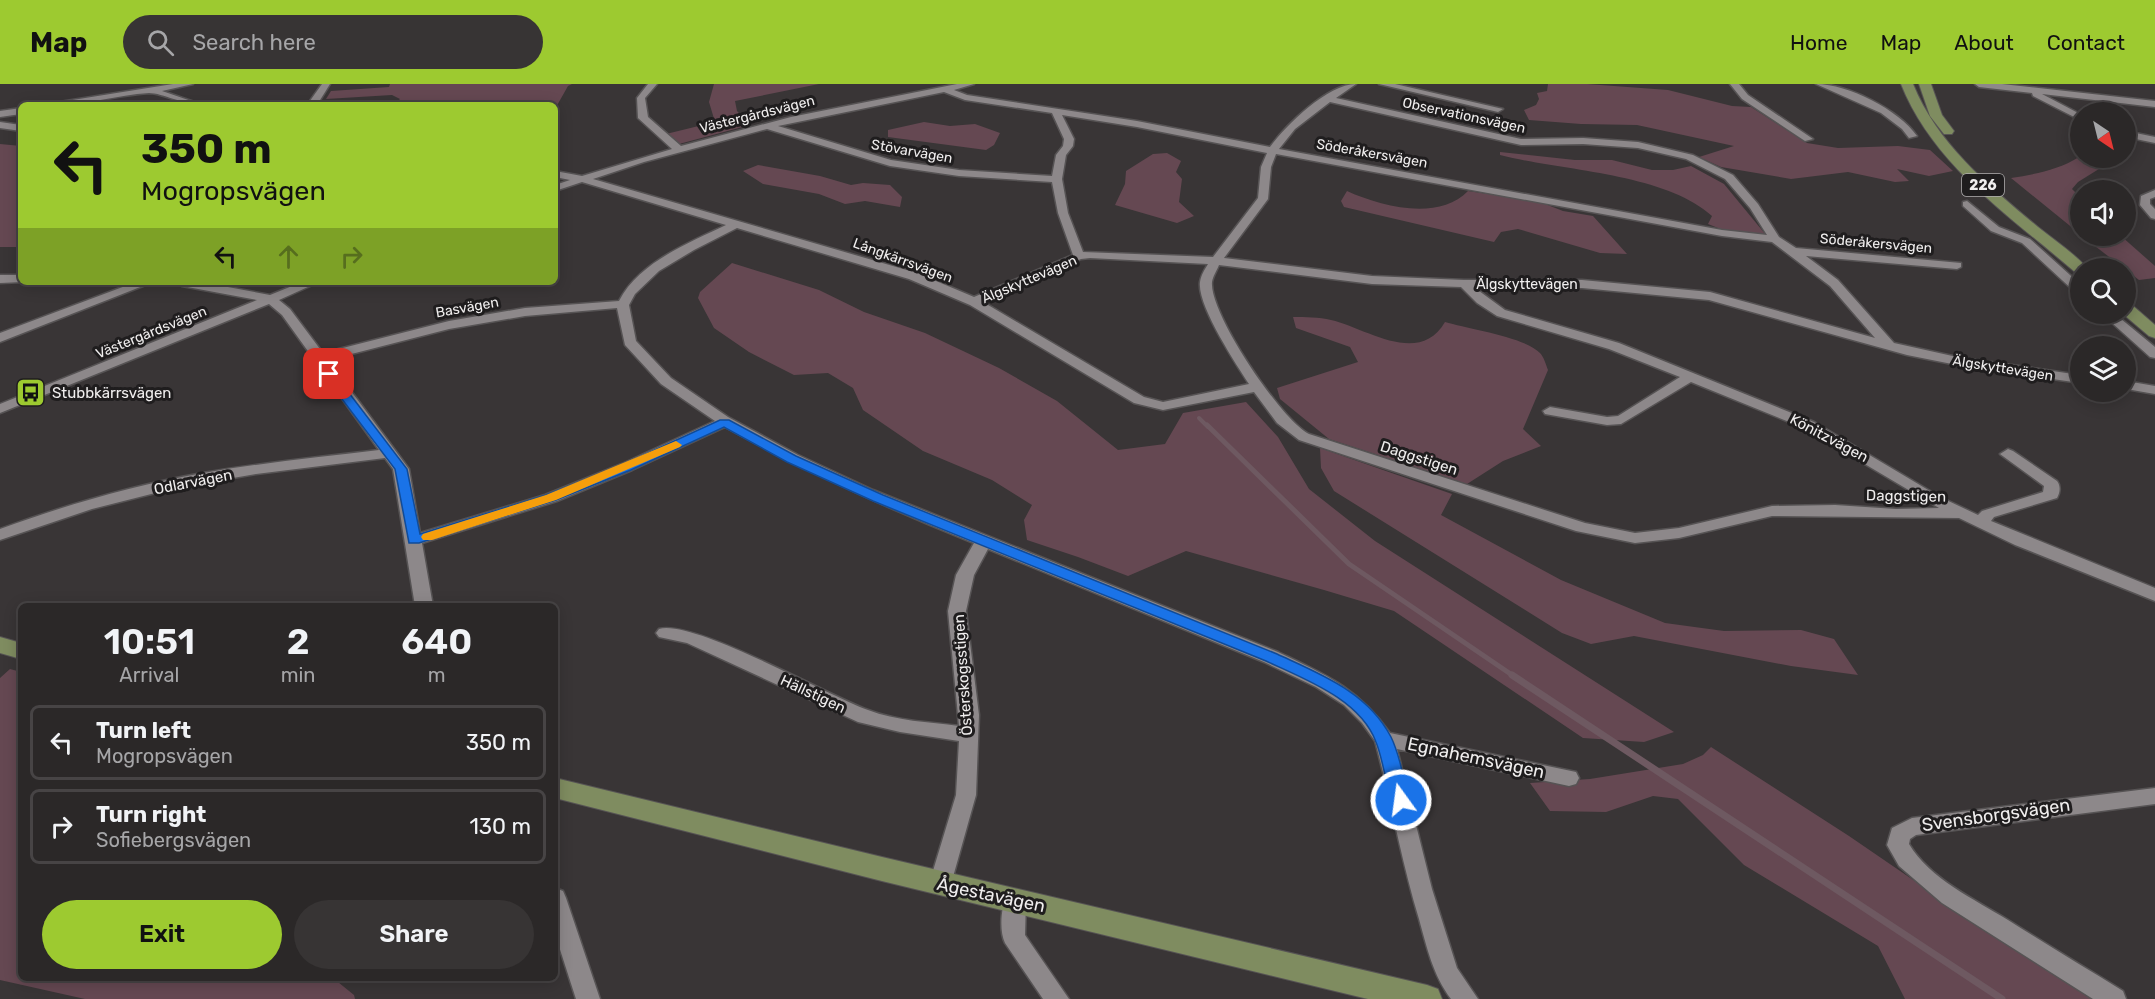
<!DOCTYPE html>
<meta charset="utf-8">
<style>
body{margin:0;font-family:Rubik,sans-serif;background:#373434;color:#f1f3f6;height:100vh;display:flex;flex-direction:column;font-size:22px;white-space:nowrap}
*{box-sizing:border-box;margin:0}
p{font-size:20px;color:#a6a6a8}
.icon{flex:none;width:33px;height:33px;fill:none;stroke:currentColor;stroke-width:2;stroke-linecap:round;stroke-linejoin:round}
.map{position:relative;flex:1;overflow:hidden}
.sheet{position:absolute;left:18px;top:519px;width:540px;height:378px;display:flex;flex-direction:column;background:#2b2828;border-radius:9px;box-shadow:0 3px 15px #0003,0 0 0 2px #474445}
.sheet>*{flex:none}
.hud{position:absolute;left:18px;top:18px;width:540px;height:183px;border-radius:9px;box-shadow:0 3px 15px #0003,0 0 0 2px #474445;background:#9dca30;color:#111;overflow:hidden}
.needle{width:39px;rotate:145deg}
.controls{position:absolute;left:2070px;top:18px;display:grid;gap:12px}
.controls a{display:grid;place-items:center;width:66px;height:66px;border-radius:50%;background:#2b2828;box-shadow:0 3px 15px #0003,0 0 0 2px #474445;font-size:30px}
.pin{position:absolute;display:grid;place-items:center;width:51px;height:51px;color:#fff;margin:-26px;border-radius:12px;box-shadow:0 3px 9px #0006}
.me{position:absolute;width:66px;margin:-33px;rotate:346deg;stroke-linejoin:round;filter:drop-shadow(0 0 4px #0008)}
.turn{display:flex;align-items:center;gap:21px;height:126px;padding:0 24px;font-size:27px}
.turn .icon{width:78px;height:78px;stroke-width:2.5}
.turn b{display:block;font-size:42px;line-height:51px}
.lanes{display:flex;align-items:center;height:57px;padding:0 24px;background:#0003;justify-content:center;gap:30px;direction:ltr}
.lanes .off{opacity:.35}
.eta{display:flex;justify-content:space-evenly;align-items:center;height:102px;text-align:center}
.eta b{font-size:36px;font-weight:600;line-height:42px}
.button{display:flex;gap:12px;margin-top:auto;padding:12px 24px}
.button a{flex:1;height:69px;border-radius:36px;background:#9dca30;color:#111;font-size:24px;font-weight:600;line-height:69px;text-align:center}
.button a+a{background:#373434;color:#f1f3f6}
ul{padding:0;list-style:none}
li{display:flex;align-items:center;gap:18px;height:75px;margin:0 12px 9px;padding:0 12px;border:3px solid #474445;border-radius:9px}
li div{flex:1}
li b{display:block;font-size:22px}
li em{font-style:normal}
header{display:flex;align-items:center;gap:36px;box-sizing:border-box;height:84px;padding:0 30px;background:#9dca30;color:#111}
header strong{font-size:28px}
nav{display:flex;gap:33px;margin-inline-start:auto;font-size:21px}
.search{width:420px;height:54px;background:#373434;display:flex;align-items:center;gap:15px;box-sizing:border-box;padding:0 21px;border-radius:33px;color:#a6a6a8;font-size:22px}
.map>svg:first-child{display:block}
.green{fill:#654852}
.lines{fill:none;stroke-linecap:round;stroke-linejoin:round}
.stream-far2{stroke:#6e5961;stroke-width:4}
.stream-far1{stroke:#6e5961;stroke-width:5}
.stream{stroke:#6e5961;stroke-width:7}
.minor-casing{stroke:#565354;stroke-width:3}
.major-casing{stroke:#565354;stroke-width:2}
.minor{fill:#8d888a;fill-rule:evenodd}
.major{fill:#7f8c60;fill-rule:evenodd}
.route{fill:#1a73e8;stroke:#114b97;stroke-width:1.5}
.slow{fill:#f59e0b}
.labels{text-anchor:middle;stroke-width:6;stroke-linejoin:round;paint-order:stroke}
.far-street-label{font-size:14px;fill:#f0eeee;stroke:#1f1d1e}
.shield{fill:#1f1d1e;stroke:#b1afb0;stroke-width:1.5}
.shield-label{font-size:14px;font-weight:bold;fill:#f0eeee}
.poi-label{font-size:15px;fill:#f0eeee;stroke:#1f1d1e;text-anchor:start}
.street-label{font-size:15px;fill:#f0eeee;stroke:#1f1d1e}
.near-street-label{font-size:18px;fill:#f0eeee;stroke:#1f1d1e}
</style>
<header>
<strong>Map</strong>
<div class="search"><svg class="icon" aria-label="search" viewBox="0 0 24 24"><circle cx="10" cy="10" r="6"/><path d="M15 15l6 6"/></svg>Search here</div>
<nav><a>Home</a><a>Map</a><a>About</a><a>Contact</a></nav>
</header>
<div class="map">
<svg width="2155" height="915" viewBox="0 0 2155 915">
<rect width="100%" height="100%" fill="#393536"/>
<!-- green -->
<g class="green">
<path d="M390,0H572L568,2L555,25V21H394L400,15L392,11L326,15L331,7L389,3Z"/>
<path d="M714,0H819L735,17L737,27L750,41L679,60L666,50L715,38L709,18Z"/>
<path d="M1548,0H1587L1668,6L1732,22L1751,23L1807,59L1838,64L1898,62L1930,66L1953,87L1929,92L1897,85L1909,97L1895,98L1848,88L1791,95L1721,83L1699,73L1734,62L1637,41L1581,40L1529,36L1524,26L1536,21L1539,15L1537,9L1547,7Z"/>
<path d="M924,38L950,42L975,40L1000,49L994,61L986,66L888,53V46Z"/>
<path d="M0,60L21,62V163H0Z"/>
<path d="M1500,68L1575,76H1612L1652,86H1673L1691,82L1724,100L1766,151L1723,146L1708,140L1712,132C1665,89 1562,87 1500,71Z"/>
<path d="M1167,69L1181,77L1176,88L1182,95L1179,118L1194,132L1177,139L1115,121L1125,100L1126,87L1153,70Z"/>
<path d="M2079,73L2107,80L2078,98L2072,105L2080,113V150L2011,94C2036,90 2058,86 2079,73Z"/>
<path d="M758,81L820,92L851,101L863,99L890,101L902,113L900,123L865,117L845,120L819,110L763,100L743,87Z"/>
<path d="M1347,107C1382,123 1439,137 1468,107L1540,118L1563,127L1593,132L1627,170L1600,169L1518,145L1501,148L1494,158L1344,123L1341,117Z"/>
<path d="M2082,152H2121L2155,182V194L2139,196Z"/>
<path d="M732,179L819,206L864,228L925,249L999,284L1057,317L1118,366L1165,360L1183,329L1246,318L1278,353L1309,405L1375,457L1674,648L1644,658L1583,654L1394,527L1324,506L1186,467L1128,492L1078,473L1027,456L1024,436L1032,421L992,396L923,367L863,326L853,304L828,289L794,291L749,268L714,244L698,214L700,208Z"/>
<path d="M1293,233C1305,233 1319,233 1331,236C1366,244 1419,283 1445,238C1468,245 1525,253 1540,269C1544,273 1546,281 1548,286L1523,345L1541,362L1503,377L1467,400L1329,355L1280,315L1277,304L1358,278L1350,263L1296,244Z"/>
<path d="M1320,364L1452,410L1441,431L1561,496L1665,539L1724,547L1801,546L1834,555L1858,591L1791,582L1634,552L1591,560L1562,549L1334,407L1321,384Z"/>
<path d="M10,585L21,588V894H333L354,911L355,915H85L0,896V594Z"/>
<path d="M1711,663L1849,752L1941,815L2103,915H1905L1878,862L1744,781L1678,715L1653,712L1606,728L1550,727L1530,699L1590,695L1683,680L1703,671Z"/>
</g>
<g class="lines">
<!-- stream-far2 -->
<path class="stream-far2" d="M1199,334L1208,343"/>
<!-- stream-far1 -->
<path class="stream-far1" d="M1207,341L1349,480L1515,593"/>
<!-- stream -->
<path class="stream" d="M1512,591L2002,915"/>
<defs>
<g id="minor">
<path d="M173,0H193L162,7L203,21C183,21 163,9 149,9C117,11 87,21 55,21L60,18Z"/>
<path d="M322,0H330L317,21H307Z"/>
<path d="M648,0H657L645,14L648,33L681,62L791,33L957,0H974L954,6L967,11L1137,37L1270,63C1286,41 1328,0 1356,0L1336,14L1521,55L1583,54L1638,58L1693,71L1733,91L1758,120L1779,153L1796,164L1961,179V183L1957,185L1806,172L1838,196L1894,259L1957,273L2080,291V299L1957,281L1907,271L1709,216L1582,204H1475L1505,226L1619,259L1814,338L1940,413L1978,431L1982,427L2043,408L2044,402L2000,370L2008,365L2013,367L2057,397C2061,402 2060,409 2057,414L1994,433L1991,437L2155,504V517L2015,461L1959,434L1772,432L1679,454L1635,459L1576,447L1299,356L1277,339L1254,308L1163,326L1134,319L970,221L909,195L737,144L694,166L659,187L635,210L629,221L636,257L671,294L728,333L798,371L873,406L1278,568C1326,591 1358,604 1390,649L1576,688L1579,694L1576,700L1569,702L1397,665L1432,805L1451,865L1457,884L1478,915H1451C1433,891 1427,864 1419,835C1401,776 1391,716 1375,657L1362,639L1344,621L1316,603L1264,578L988,465L974,491L966,527L979,631L976,711L951,800L948,807L940,810L932,807L929,800L956,711L959,657L900,648L858,638L687,559L659,553L656,549L659,545C693,535 827,611 868,626C896,637 929,638 959,642L948,527L956,491L974,459C889,425 806,387 725,343L632,386L557,417L422,459L433,522H415L393,385L385,374L256,390L175,404L92,425L0,456V445C66,421 134,401 203,389C261,379 320,373 379,366L282,231L269,220L0,329V320L257,216L182,202L176,198H201L270,211L302,198H319L279,216L290,225L323,269L449,237L525,224L619,217C639,178 689,159 726,141L582,98L555,107V101L570,96L555,93V87L582,92L672,65L638,34L637,14ZM944,8L965,16L1052,29L1064,55L1063,62L1056,71L1052,92L959,86L891,76L778,42ZM1330,18L1521,61L1583,60L1638,64L1686,75L1725,95L1750,124L1767,151L1722,146L1279,65L1295,45ZM1062,31L1137,43L1267,69L1261,83L1258,114L1213,173L1083,168L1068,129L1062,95L1066,71L1073,62L1074,55ZM767,45L890,82L959,92L1052,98L1058,129L1073,171L974,213L917,189L593,95L644,78ZM1276,70L1722,152L1772,158L1830,202L1875,254L1710,208L1582,196H1464L1372,192L1224,174L1268,115L1271,83ZM1090,174L1208,180C1205,185 1201,191 1200,198C1197,221 1236,280 1249,300L1163,318L1144,313L983,218L1081,175ZM1219,181L1372,200L1461,203L1477,219L1497,232L1609,265L1680,293L1618,332L1607,333L1550,323L1543,327L1545,330L1607,341L1621,340L1691,298L1804,344L1939,424L1896,425L1835,421L1772,422L1679,444L1635,449L1585,439L1309,350C1281,336 1209,229 1212,198C1213,192 1217,186 1219,181ZM617,224L625,261L661,300L715,337L622,380L545,411L420,449L409,385L328,276L449,245L525,232Z"/>
<path d="M1379,0H1395L1503,25L1498,28Z"/>
<path d="M1730,0H1739L1748,11L1813,55L1805,57L1742,15Z"/>
<path d="M1816,0C1848,0 1899,26 1917,52L1909,54L1902,45L1881,29Z"/>
<path d="M1975,0H2002L2155,17V23L2042,10L2080,30V36L2033,12L2032,9L1979,3Z"/>
<path d="M21,24V30L0,33V27Z"/>
<path d="M0,38L21,41V47L0,44Z"/>
<path d="M2126,47L2155,53V59L2126,53Z"/>
<path d="M2155,106V113L2150,115V120L2155,125V135L2151,134L2140,121L2141,112Z"/>
<path d="M1967,117L1999,143L2030,155L2080,200V210L2076,209L2022,159L1991,147L1963,122V118Z"/>
<path d="M0,191H21V198H23L0,199Z"/>
<path d="M136,198H153L0,258V249Z"/>
<path d="M2102,230H2115L2155,263V274L2150,273Z"/>
<path d="M2126,297L2155,302V310L2126,305Z"/>
<path d="M2155,704V720L1916,751L1910,755L1909,760C1930,795 1974,815 2008,836C2046,860 2084,883 2123,907L2126,915H2093L1942,819L1899,782L1887,761L1892,744L1912,734Z"/>
<path d="M555,804L563,807L566,814L600,915H576L555,850Z"/>
<path d="M1015,807L1023,810L1026,817L1025,851L1069,915H1043L1005,859C999,847 1001,823 1007,810Z"/>
</g>
<g id="major">
<path d="M1901,0H1913C1938,61 1989,102 2038,143C2054,156 2074,169 2087,184H2080V189L2075,188C2011,133 1933,81 1901,0Z"/>
<path d="M1919,0H1931L1942,31L1954,47L1952,50H1944L1930,32Z"/>
<path d="M2126,219L2132,221L2155,241V254L2149,252L2123,230H2126Z"/>
<path d="M0,553L21,559V575L0,569Z"/>
<path d="M555,694L882,773L1427,901L1438,905L1442,915H1368L882,797L555,714Z"/>
</g>
</defs>
<!-- minor casing -->
<use href="#minor" class="minor-casing"/>
<!-- major casing -->
<use href="#major" class="major-casing"/>
<!-- minor -->
<use href="#minor" class="minor"/>
<!-- major -->
<use href="#major" class="major"/>
</g>
<!-- route -->
<path class="route" d="M329,287L333,288L407,385L420,450L546,411L622,381L720,336H729L796,372L883,411L1277,570C1320,590 1368,608 1391,653C1400,671 1404,696 1409,716L1407,720L1401,722L1394,720C1385,701 1384,678 1376,658C1360,615 1304,595 1266,577L873,417L787,378L724,343L631,386L556,416L419,459H409L395,385L323,290Z"/>
<!-- slow -->
<path class="slow" d="M676,357L682,361L680,363L556,416L432,456H423L421,453L423,450L546,411Z"/>
<!-- icons -->
<defs>
<symbol id="bus-square" viewBox="-11 -11 22 22"><rect x="-9" y="-9" width="18" height="18" rx="4" fill="#9dca30" stroke="#1f1d1e"/><path d="M-5-6H5V4H4V6H2V4H-2V6H-4V4H-5ZM-3.5-4V0h7V-4ZM-3.5 1.2v1.5H-2V1.2ZM2 1.2v1.5H3.5V1.2Z" fill="#111"/></symbol>
</defs>
<g fill-rule="evenodd">
<use href="#bus-square" x="14" y="292" width="33" height="33"/>
</g>
<g class="labels">
<!-- far-street labels -->
<g class="far-street-label">
<text transform="translate(757 30) rotate(-14)" y="5">Västergårdsvägen</text>
<text transform="translate(1464 31) rotate(12)" y="5">Observationsvägen</text>
<text transform="translate(912 67) rotate(10)" y="5">Stövarvägen</text>
<text transform="translate(1372 69) rotate(10)" y="5">Söderåkersvägen</text>
<text transform="translate(1876 159) rotate(5)" y="5">Söderåkersvägen</text>
<text transform="translate(903 176) rotate(20)" y="5">Långkärrsvägen</text>
<text transform="translate(1029 195) rotate(-23)" y="5">Älgskyttevägen</text>
<text x="1527" y="205">Älgskyttevägen</text>
<text transform="translate(467 223) rotate(-10)" y="5">Basvägen</text>
<text transform="translate(151 248) rotate(-22)" y="5">Västergårdsvägen</text>
<text transform="translate(2003 284) rotate(9)" y="5">Älgskyttevägen</text>
</g>
<!-- shield labels -->
<rect class="shield" x="1962" y="90" width="42" height="22" rx="4.5"/>
<g class="shield-label">
<text x="1983" y="106">226</text>
</g>
<!-- poi labels -->
<g class="poi-label">
<text x="52" y="314">Stubbkärrsvägen</text>
</g>
<!-- street labels -->
<g class="street-label">
<text transform="translate(1829 354) rotate(28)" y="5">Könitzvägen</text>
<text transform="translate(1419 374) rotate(18)" y="5">Daggstigen</text>
<text transform="translate(193 398) rotate(-11)" y="5">Odlarvägen</text>
<text transform="translate(1906 412) rotate(1)" y="5">Daggstigen</text>
<text transform="translate(963 591) rotate(-94)" y="5">Österskogsstigen</text>
<text transform="translate(813 610) rotate(25)" y="5">Hällstigen</text>
</g>
<!-- near-street labels -->
<g class="near-street-label">
<text transform="translate(1476 674) rotate(12)" y="6">Egnahemsvägen</text>
<text transform="translate(1996 731) rotate(-8)" y="6">Svensborgsvägen</text>
<text transform="translate(991 811) rotate(12)" y="6">Ågestavägen</text>
</g>
</g>
</svg>
<div class="controls">
<a><svg class="needle" viewBox="-14 -14 28 28"><path d="M0-13l5 13h-10z" fill="#e53935"/><path d="M0 13l5-13h-10z" fill="#a6a6a8"/></svg></a>
<a><svg class="icon" aria-label="sound" viewBox="0 0 24 24"><path d="M4 9h4l5-4v14l-5-4H4zM17 9q2 3 0 6"/></svg></a>
<a><svg class="icon" aria-label="search" viewBox="0 0 24 24"><circle cx="10" cy="10" r="6"/><path d="M15 15l6 6"/></svg></a>
<a><svg class="icon" aria-label="layers" viewBox="0 0 24 24"><path d="M12 4l9 5-9 5-9-5zM3 14l9 5 9-5"/></svg></a>
</div>
<div class="pin" style="left:329px;top:290px;background:#d93025"><svg class="icon" aria-label="arrive" viewBox="0 0 24 24"><path d="M6 21V4h12l-3 4 3 4H6"/></svg></div>
<svg class="me" style="left:1401px;top:716px" viewBox="-20 -20 40 40"><circle r="17" fill="#1a73e8" stroke="#fff" stroke-width="3"/><path d="M0-11L8 9 0 5-8 9z" fill="#fff"/></svg>
<div class="hud">
<div class="turn"><svg class="icon" aria-label="left" viewBox="0 0 24 24"><path d="M17 20v-9H6M10 6l-5 5 5 5"/></svg><div><b>350 m</b>Mogropsvägen</div></div>
<div class="lanes"><svg class="icon" aria-label="left" viewBox="0 0 24 24"><path d="M17 20v-9H6M10 6l-5 5 5 5"/></svg><svg class="icon off" aria-label="ahead" viewBox="0 0 24 24"><path d="M12 20V5M6 11l6-6 6 6"/></svg><svg class="icon off" aria-label="right" viewBox="0 0 24 24"><path d="M7 20v-9h11M14 6l5 5-5 5"/></svg></div>
</div>
<section class="sheet">
<div class="eta">
<div><b>10:51</b><p>Arrival</p></div>
<div><b>2</b><p>min</p></div>
<div><b>640</b><p>m</p></div>
</div>
<ul>
<li><svg class="icon" aria-label="left" viewBox="0 0 24 24"><path d="M17 20v-9H6M10 6l-5 5 5 5"/></svg><div><b>Turn left</b><p>Mogropsvägen</p></div><em>350 m</em></li>
<li><svg class="icon" aria-label="right" viewBox="0 0 24 24"><path d="M7 20v-9h11M14 6l5 5-5 5"/></svg><div><b>Turn right</b><p>Sofiebergsvägen</p></div><em>130 m</em></li>
</ul>
<div class="button"><a>Exit</a><a>Share</a></div>
</section>
</div>
